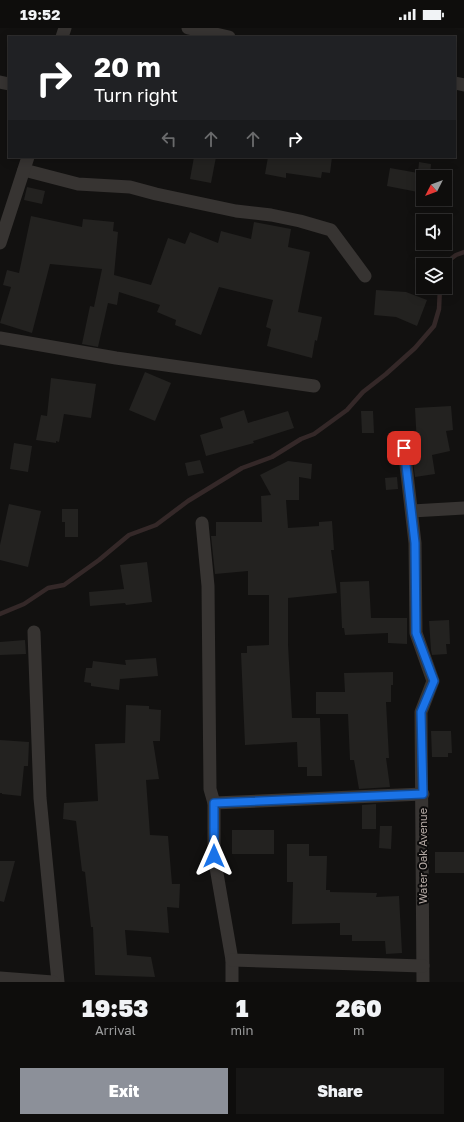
<!DOCTYPE html>
<style>
body{margin:0;font-family:"Golos Text",sans-serif;background:#171615;color:#f1f3f6;height:100vh;display:flex;flex-direction:column;font-size:15px;white-space:nowrap}
*{box-sizing:border-box;margin:0}
p{font-size:13px;color:#9b9c9d}
.icon{flex:none;width:22px;height:22px;fill:none;stroke:currentColor;stroke-width:2;stroke-linecap:round;stroke-linejoin:round}
.map{position:relative;height:954px;overflow:hidden}
.side{display:flex;flex-direction:column;background:#0e0d0c;flex:1}
.side>*{flex:none}
.top-card{position:absolute;left:8px;top:8px;width:448px;height:122px;border-radius:0px;box-shadow:0 2px 10px #0003,0 0 0 1px #2e2d2d;background:#202124;color:#fff;overflow:hidden}
.needle{width:26px;rotate:228deg}
.tools{position:absolute;left:416px;top:142px;display:grid;gap:8px}
.tools a{display:grid;place-items:center;width:36px;height:36px;border-radius:0px;background:#0e0d0c;box-shadow:0 2px 10px #0003,0 0 0 1px #2e2d2d;font-size:20px}
.pin{position:absolute;display:grid;place-items:center;width:34px;height:34px;color:#fff;margin:-17px;border-radius:8px;box-shadow:0 2px 6px #0006}
.me{position:absolute;width:44px;margin:-22px;rotate:0deg;stroke-linejoin:round;filter:drop-shadow(0 0 3px #0008)}
.turn{display:flex;align-items:center;gap:14px;height:84px;padding:0 20px;font-size:18px}
.turn .icon{width:52px;height:52px;stroke-width:2.5}
.turn b{display:block;font-size:28px;line-height:34px}
.lanes{display:flex;align-items:center;height:38px;padding:0 20px;background:#0003;justify-content:center;gap:20px;direction:ltr}
.lanes .off{opacity:.35}
.eta{display:flex;justify-content:space-evenly;align-items:center;height:68px;text-align:center}
.eta b{font-size:24px;font-weight:800;line-height:28px}
.primary-button{display:flex;gap:8px;margin-top:auto;padding:8px 20px}
.primary-button a{flex:1;height:46px;border-radius:0px;background:#8c9099;color:#fff;font-size:16px;font-weight:800;line-height:46px;text-align:center}
.primary-button a+a{background:#171615;color:#f1f3f6}
.status{display:flex;justify-content:space-between;align-items:center;height:28px;padding:0 20px;background:#0e0d0c;direction:ltr}
.status svg{height:11px;fill:currentColor}
.map>svg:first-child{display:block}
.lines{fill:none;stroke-linecap:round;stroke-linejoin:round}
.stream{stroke:#342828;stroke-width:4.5}
.building{fill:#232220}
.street{stroke:#373432;stroke-width:13}
.route-casing{stroke:#114b97;stroke-width:10}
.route{stroke:#1a73e8;stroke-width:7}
.labels{text-anchor:middle;stroke-width:4;stroke-linejoin:round;paint-order:stroke}
.street-label{font-size:11px;fill:#b2a7a2;stroke:#0d0c0c}
</style>
<div class="status"><b>19:52</b><svg viewBox="0 0 49 12"><path d="M0 12V9h3v3zM5 12V6h3v6zM10 12V3h3v9zM15 12V0h3v12zM26 1h20v11H26zM47 4h2v5h-2z"/></svg></div>
<div class="map">
<svg width="464" height="954" viewBox="0 0 464 954">
<rect width="100%" height="100%" fill="#121110"/>
<g class="lines">
<!-- stream -->
<g class="stream">
<path d="M443,237L456,227L464,224"/>
<path d="M0,586L24,576L48,560L64,557L99,532L129,507L156,497L188,473L242,440L272,429L301,411L314,406L347,382L363,364L386,346L415,320L434,298L439,281L440,259"/>
</g>
</g>
<!-- building -->
<g class="building">
<path d="M194,129H216L211,155L190,151Z"/>
<path d="M268,129H332L330,145L322,144L321,150L286,145V150L265,146Z"/>
<path d="M419,134L431,136L430,149H423V165L387,158L390,140L418,145Z"/>
<path d="M27,159L45,163L42,176L24,172Z"/>
<path d="M31,188L82,199L83,191L114,194L113,203L118,204L114,247L151,257L168,210L185,216L190,204L218,215L221,203L251,211L254,194L291,201L288,219L310,224L298,284L322,289L317,313L315,312L312,330L267,318L271,301L266,299L273,272L219,259L201,307L175,297L176,292L157,284L160,277L119,264L117,277L108,275L98,319L82,316L90,278L94,279L102,241L50,236L32,305L0,295L11,259L3,257L7,242L19,245Z"/>
<path d="M376,262L406,264L427,272L417,298L396,289L374,287Z"/>
<path d="M145,344L171,355L155,393L129,382Z"/>
<path d="M51,350L96,356L91,390L64,386L59,414L56,413V415L36,412L41,387L47,388Z"/>
<path d="M451,378L453,402L446,403L450,423L432,427L435,446L415,449L411,418L417,417L415,380Z"/>
<path d="M244,382L248,395L288,383L294,400L253,413L254,415L206,428L200,407L223,400L220,390Z"/>
<path d="M361,383H373L374,405H362Z"/>
<path d="M14,415L32,418L28,444L10,441Z"/>
<path d="M200,432L204,445L188,448L185,435Z"/>
<path d="M288,433L312,436L311,451L299,449V472H286L288,500L319,498V494L332,493L334,522H331L337,565L288,570V616L292,690H320L322,748H307V739H298L297,714L245,717L241,625H247V618L269,617V567H248V543L215,546L211,508H216V494H262L261,468L271,467L260,447Z"/>
<path d="M397,449L398,461L386,462L385,450Z"/>
<path d="M9,476L41,483L28,539L0,532V517Z"/>
<path d="M62,481H78V509H65V494H62Z"/>
<path d="M147,534L152,574L126,577L125,575L90,578L89,564L124,561L120,537Z"/>
<path d="M369,553L371,590H407V616L388,615V605L345,607L344,600H342L340,554Z"/>
<path d="M449,592L450,616H446L447,626L432,627L431,622L429,593Z"/>
<path d="M25,612L26,626L0,627V614Z"/>
<path d="M156,630L158,648L120,651L119,662L91,658V655L84,654L86,640H92L93,633L126,637L125,632Z"/>
<path d="M393,644V657H391V674H386L389,730H386L390,759L359,761L354,732H350L348,686H316V664H345L344,645Z"/>
<path d="M126,677L149,678V681L161,682L160,713H153L159,751L146,752L150,807L168,808L172,856H180L179,880L167,879L169,905L125,902L127,927L151,929L155,949L95,947L93,899H91L85,844L82,843L76,793L63,791L64,775L98,773L95,716L125,715Z"/>
<path d="M431,703H451L452,725H448V729H432Z"/>
<path d="M0,712L29,714L28,738H24L21,768L2,766V765H0Z"/>
<path d="M376,776V801H362V777Z"/>
<path d="M380,798H392L391,821L379,820Z"/>
<rect x="232" y="802" width="42" height="24"/>
<path d="M287,816H309V828H327L326,862H330V864L377,865L376,869L399,868L402,925L386,926L385,913H352V907H340V895L292,896L293,854H287Z"/>
<rect x="435" y="824" width="29" height="21"/>
<path d="M0,833H15L4,874L0,873Z"/>
</g>
<g class="lines">
<!-- street -->
<g class="street">
<path d="M188,0L229,9"/>
<path d="M62,9L65,0"/>
<path d="M0,54L9,56"/>
<path d="M455,55L464,57"/>
<path d="M24,142L78,156L130,159L156,166L236,183L271,187L300,193L331,202L365,248"/>
<path d="M0,215L28,129"/>
<path d="M0,310L116,330L314,358"/>
<path d="M404,420L415,515L416,605L433,653L421,684L423,954"/>
<path d="M412,483L464,480"/>
<path d="M202,495L208,558L210,761L214,775V828L232,932V954"/>
<path d="M34,604L40,770L58,954"/>
<path d="M214,775L423,766"/>
<path d="M232,932L423,938"/>
<path d="M0,950L53,954"/>
</g>
</g>
<g class="lines">
<defs>
<path id="route" d="M214,828V775L423,766L421,684L434,653L416,605L415,515L404,420"/>
</defs>
<!-- route casing -->
<use href="#route" class="route-casing"/>
<!-- route -->
<use href="#route" class="route"/>
</g>
<g class="labels">
<!-- street labels -->
<g class="street-label">
<text transform="translate(423 828) rotate(-90)" y="4">Water Oak Avenue</text>
</g>
</g>
</svg>
<div class="tools">
<a><svg class="needle" viewBox="-14 -14 28 28"><path d="M0-13l5 13h-10z" fill="#e53935"/><path d="M0 13l5-13h-10z" fill="#9b9c9d"/></svg></a>
<a><svg class="icon" aria-label="sound" viewBox="0 0 24 24"><path d="M4 9h4l5-4v14l-5-4H4zM17 9q2 3 0 6"/></svg></a>
<a><svg class="icon" aria-label="layers" viewBox="0 0 24 24"><path d="M12 4l9 5-9 5-9-5zM3 14l9 5 9-5"/></svg></a>
</div>
<div class="pin" style="left:404px;top:420px;background:#d93025"><svg class="icon" aria-label="arrive" viewBox="0 0 24 24"><path d="M6 21V4h12l-3 4 3 4H6"/></svg></div>
<svg class="me" style="left:214px;top:828px" viewBox="-20 -20 40 40"><path d="M0-17L14 15 0 8-14 15z" fill="#1a73e8" stroke="#fff" stroke-width="4"/></svg>
<div class="top-card">
<div class="turn"><svg class="icon" aria-label="right" viewBox="0 0 24 24"><path d="M7 20v-9h11M14 6l5 5-5 5"/></svg><div><b>20 m</b>Turn right</div></div>
<div class="lanes"><svg class="icon off" aria-label="left" viewBox="0 0 24 24"><path d="M17 20v-9H6M10 6l-5 5 5 5"/></svg><svg class="icon off" aria-label="ahead" viewBox="0 0 24 24"><path d="M12 20V5M6 11l6-6 6 6"/></svg><svg class="icon off" aria-label="ahead" viewBox="0 0 24 24"><path d="M12 20V5M6 11l6-6 6 6"/></svg><svg class="icon" aria-label="right" viewBox="0 0 24 24"><path d="M7 20v-9h11M14 6l5 5-5 5"/></svg></div>
</div>
</div>
<section class="side">
<div class="eta">
<div><b>19:53</b><p>Arrival</p></div>
<div><b>1</b><p>min</p></div>
<div><b>260</b><p>m</p></div>
</div>
<div class="primary-button"><a>Exit</a><a>Share</a></div>
</section>
